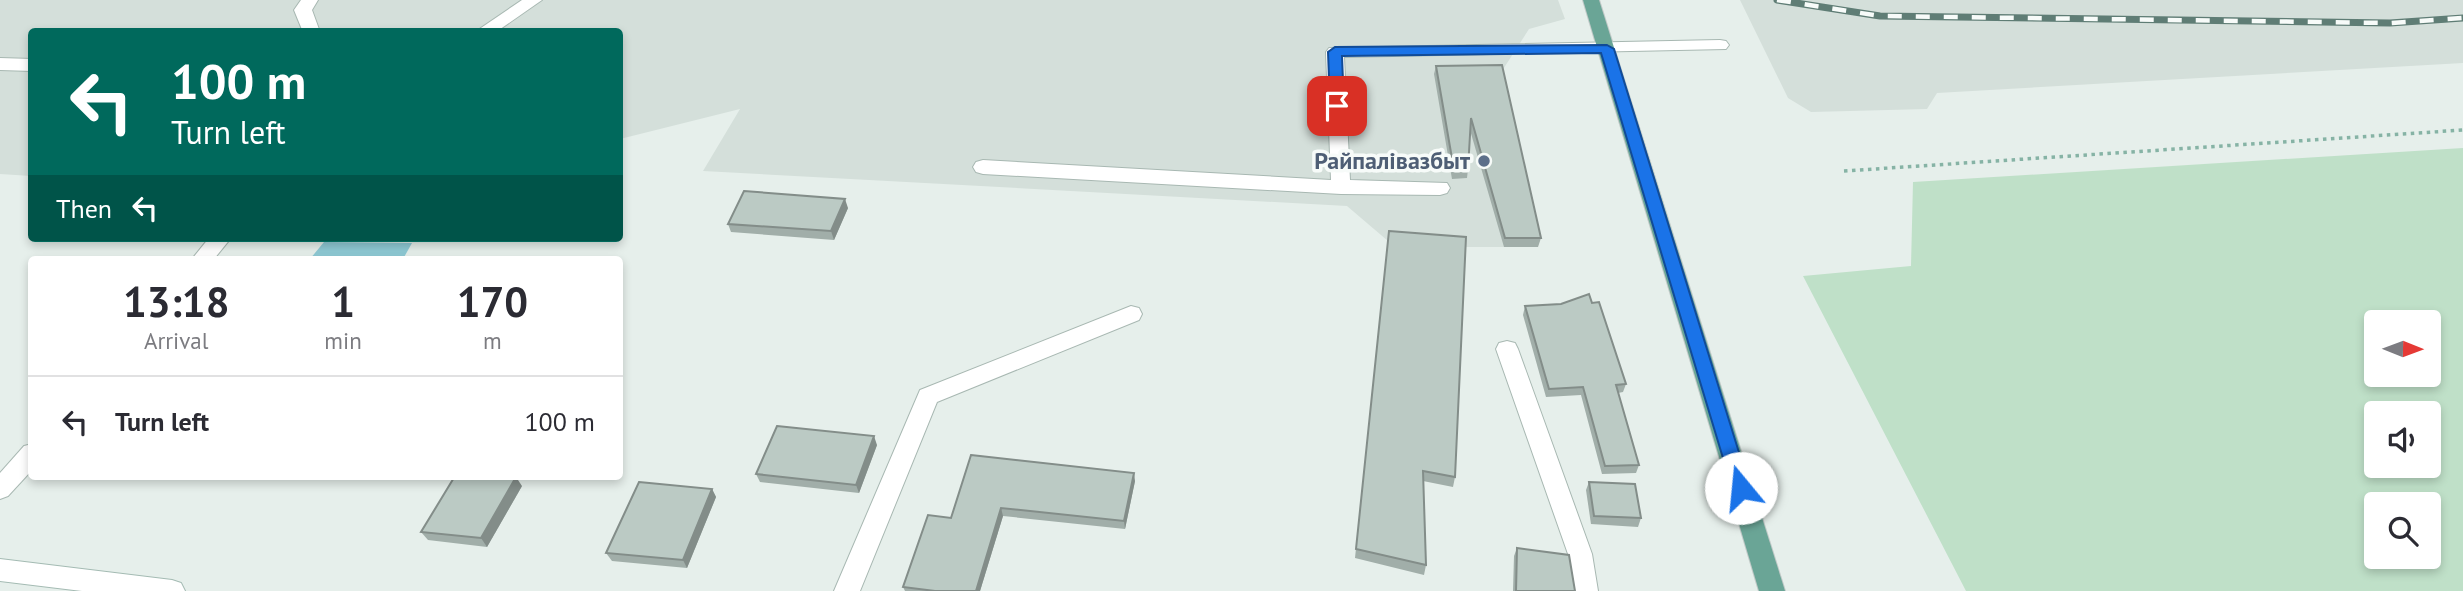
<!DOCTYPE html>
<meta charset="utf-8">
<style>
body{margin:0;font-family:"PT Sans",sans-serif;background:#f2f2f3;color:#2b2b33;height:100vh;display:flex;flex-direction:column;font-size:26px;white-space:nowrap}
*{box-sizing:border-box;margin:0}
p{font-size:23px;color:#7c7c81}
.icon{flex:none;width:38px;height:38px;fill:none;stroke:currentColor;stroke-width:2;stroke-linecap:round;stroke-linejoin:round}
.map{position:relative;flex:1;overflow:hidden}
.panel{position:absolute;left:28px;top:256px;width:595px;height:224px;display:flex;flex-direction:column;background:#fff;border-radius:7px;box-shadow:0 4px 10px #0003}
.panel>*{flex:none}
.banner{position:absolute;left:28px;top:28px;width:595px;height:214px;border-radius:7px;box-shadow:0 4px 10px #0003;background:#00695c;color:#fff;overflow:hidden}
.needle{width:46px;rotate:91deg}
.controls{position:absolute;left:2364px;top:310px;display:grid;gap:14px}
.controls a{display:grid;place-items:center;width:77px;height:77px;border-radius:7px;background:#fff;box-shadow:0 4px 10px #0003;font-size:35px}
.pin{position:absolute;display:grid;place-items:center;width:60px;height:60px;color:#fff;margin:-30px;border-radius:14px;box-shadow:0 4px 10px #0006}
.me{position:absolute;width:77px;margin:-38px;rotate:343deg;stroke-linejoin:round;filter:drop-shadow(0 0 5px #0008)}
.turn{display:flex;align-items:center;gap:24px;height:147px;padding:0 28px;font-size:32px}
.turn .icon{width:91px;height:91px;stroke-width:2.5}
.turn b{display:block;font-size:49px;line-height:60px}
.then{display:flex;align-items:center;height:66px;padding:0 28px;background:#0003;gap:14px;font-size:26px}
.eta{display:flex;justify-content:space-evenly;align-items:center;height:119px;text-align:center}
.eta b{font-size:42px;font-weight:700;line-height:49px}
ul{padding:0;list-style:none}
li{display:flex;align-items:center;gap:21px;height:91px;padding:0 28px;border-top:2px solid #e1e1e2}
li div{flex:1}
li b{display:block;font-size:26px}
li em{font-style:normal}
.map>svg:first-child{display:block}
.built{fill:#d4dfda}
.green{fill:#bfe0c8;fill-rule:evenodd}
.water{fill:#8ec9d4}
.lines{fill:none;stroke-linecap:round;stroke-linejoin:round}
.service-casing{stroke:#a8b8b2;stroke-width:2}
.secondary-casing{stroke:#a4bbb3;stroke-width:2}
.primary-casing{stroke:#c2cac8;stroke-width:2}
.path{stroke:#86b3a5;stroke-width:3.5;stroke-dasharray:3.5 4.5;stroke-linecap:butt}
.service{fill:#fff;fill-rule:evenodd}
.secondary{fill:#fff;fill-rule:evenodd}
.primary{fill:#6aa596;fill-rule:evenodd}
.rail-casing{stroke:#5f7d75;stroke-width:7}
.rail{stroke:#f7fbf9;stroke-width:4.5;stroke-dasharray:14;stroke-linecap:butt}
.wall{fill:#a1aea9}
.shaded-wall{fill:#838d89}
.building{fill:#bbcac4;stroke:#838d89;stroke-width:2}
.route{fill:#1a73e8;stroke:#114b97;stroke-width:2}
.service-dot{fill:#5c6f8a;stroke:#f7fbf9;stroke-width:2.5}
.labels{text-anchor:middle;stroke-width:7;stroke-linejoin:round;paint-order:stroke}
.service-label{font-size:24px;font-weight:bold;fill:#4e5e75;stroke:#f7fbf9;text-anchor:end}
</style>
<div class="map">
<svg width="2463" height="591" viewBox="0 0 2463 591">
<rect width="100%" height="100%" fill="#e6efeb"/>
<!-- built -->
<g class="built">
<path d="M0,0H1558L1565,19L1529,29L1500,74L1538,247H1464L1388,241L1347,206L703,171L740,109L620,139V32H32L31,176L0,174Z"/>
<path d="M1740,0H2463V63L1937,93L1927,109L1811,112L1788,98Z"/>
</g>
<!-- green -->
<path class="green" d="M2463,148V591H1966L1803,276L1911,266L1913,182ZM2376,322H2429V374H2376ZM2376,413H2429V466H2376ZM2376,504H2429V556H2376Z"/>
<!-- water -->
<path class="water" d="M324,242L412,243L403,259H310Z"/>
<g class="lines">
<defs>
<g id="service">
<path d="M301,0H318L312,10L320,32H303L294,10Z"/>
<path d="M522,0H542L496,32H475Z"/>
<path d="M1720,40L1726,41L1729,45L1726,49L1344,57L1350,180L1447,183L1450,188L1447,193L1440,195L1341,194L983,174L976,172L973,167L976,162L983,160L1331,180L1326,52L1329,48Z"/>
<path d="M0,58L32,59V71L0,70Z"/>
<path d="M209,238H231L214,259H192Z"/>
<path d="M1131,306L1139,308L1142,314L1139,320L937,402L860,591H834L920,390Z"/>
<path d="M1507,341L1515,343L1518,349L1592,554L1598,591H1572L1568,554L1496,349L1499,343Z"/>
<path d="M32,444V470L8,496L0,499V473L24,446Z"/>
</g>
<path id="secondary" d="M0,559L172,580L181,583L185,591H82L0,581Z"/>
<path id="primary" d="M1583,0H1599L1785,591H1759Z"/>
</defs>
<!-- service casing -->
<use href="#service" class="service-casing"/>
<!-- secondary casing -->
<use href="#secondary" class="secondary-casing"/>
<!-- primary casing -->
<use href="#primary" class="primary-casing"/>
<!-- path -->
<path class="path" d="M1844,171L2463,130"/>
<!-- service -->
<use href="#service" class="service"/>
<!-- secondary -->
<use href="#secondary" class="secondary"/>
<!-- primary -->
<use href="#primary" class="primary"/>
<defs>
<path id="rail" d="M1777,0L1880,16L2390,23L2463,18"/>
</defs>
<!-- rail casing -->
<use href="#rail" class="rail-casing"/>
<!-- rail -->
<use href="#rail" class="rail"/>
</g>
<!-- wall -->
<g class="wall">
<path d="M1502,65L1541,238L1538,247H1504L1470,130L1468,169L1467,178L1452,179L1434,74L1436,66Z"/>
<path d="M848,208L834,240L731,232L728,224Z"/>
<path d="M1389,231L1455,477L1453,487L1423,481L1426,565L1424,575L1355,558Z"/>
<path d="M1592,303L1626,384L1623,392L1618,393L1639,465L1636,473L1602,474L1581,395L1546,397L1523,315L1525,306Z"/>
<path d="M877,445L859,493L760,482L756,474Z"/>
<path d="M1135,481L1125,529L1003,516L980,591H905L903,587L951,518Z"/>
<path d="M1589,482L1641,518L1638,527L1591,524L1586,490Z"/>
<path d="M522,486L487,547L428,540L421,532Z"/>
<path d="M712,489L716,497L687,568L612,561L606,553Z"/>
<path d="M1517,548L1575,591H1513L1514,556Z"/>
</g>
<!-- shaded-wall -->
<g class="shaded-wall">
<path d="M845,199L848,208L834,240L831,231Z"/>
<path d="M874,436L877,445L859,493L856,485Z"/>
<path d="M1134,473L1135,481L1125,529L1124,521Z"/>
<path d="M516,477L522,486L487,547L481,538Z"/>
<path d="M712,489L716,497L687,568L683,560Z"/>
<path d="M1001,508L1003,516L980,591H976Z"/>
</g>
<!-- building -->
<g class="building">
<path d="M1502,65L1541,238H1505L1471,118L1468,169L1454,170L1436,66Z"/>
<path d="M744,191L845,199L831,231L728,224Z"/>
<path d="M1389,231L1466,237L1455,477L1423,471L1426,565L1356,549Z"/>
<path d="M1589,294L1592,303L1599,302L1626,384L1616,385L1639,465L1605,466L1583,387L1549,389L1525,306L1561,304Z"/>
<path d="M777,426L874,436L856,485L756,474Z"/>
<path d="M971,455L1134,473L1124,521L1001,508L976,591H935L903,587L928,515L951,518Z"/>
<path d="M455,476H504L516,477L481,538L421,532Z"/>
<path d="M639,482L712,489L683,560L606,553Z"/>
<path d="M1589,482L1635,484L1641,518L1594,516Z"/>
<path d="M1517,548L1569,555L1575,591H1516Z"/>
</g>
<!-- route -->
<path class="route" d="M1607,45L1614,49L1750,488L1747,493L1741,495L1734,493L1732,488L1601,53L1342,56L1344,106L1337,110L1330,106L1328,52L1335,47Z"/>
<!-- markers -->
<circle class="service-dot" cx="1484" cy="161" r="7"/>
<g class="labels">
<!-- service labels -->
<g class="service-label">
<text x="1470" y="169">Райпалівазбыт</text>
</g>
</g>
</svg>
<div class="controls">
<a><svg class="needle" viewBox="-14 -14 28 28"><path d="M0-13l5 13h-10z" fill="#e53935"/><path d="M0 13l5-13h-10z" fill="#7c7c81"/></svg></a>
<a><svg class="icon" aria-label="sound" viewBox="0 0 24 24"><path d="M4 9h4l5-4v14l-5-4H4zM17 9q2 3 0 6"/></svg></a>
<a><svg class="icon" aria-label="search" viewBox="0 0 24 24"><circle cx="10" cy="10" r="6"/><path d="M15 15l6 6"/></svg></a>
</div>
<div class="pin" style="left:1337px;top:106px;background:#d93025"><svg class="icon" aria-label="arrive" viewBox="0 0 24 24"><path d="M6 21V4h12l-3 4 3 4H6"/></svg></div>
<svg class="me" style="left:1741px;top:488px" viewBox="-20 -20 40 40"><circle r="19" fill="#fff"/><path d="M0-13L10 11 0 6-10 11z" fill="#1a73e8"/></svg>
<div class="banner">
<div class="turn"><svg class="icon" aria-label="left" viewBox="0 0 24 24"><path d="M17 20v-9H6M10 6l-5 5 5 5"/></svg><div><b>100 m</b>Turn left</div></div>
<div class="then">Then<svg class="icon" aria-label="left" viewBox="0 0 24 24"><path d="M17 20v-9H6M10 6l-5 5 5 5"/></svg></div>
</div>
<section class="panel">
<div class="eta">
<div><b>13:18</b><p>Arrival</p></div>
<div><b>1</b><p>min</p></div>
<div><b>170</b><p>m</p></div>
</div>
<ul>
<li><svg class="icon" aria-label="left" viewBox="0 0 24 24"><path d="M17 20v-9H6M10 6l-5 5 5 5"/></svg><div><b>Turn left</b></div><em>100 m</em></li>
</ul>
</section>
</div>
